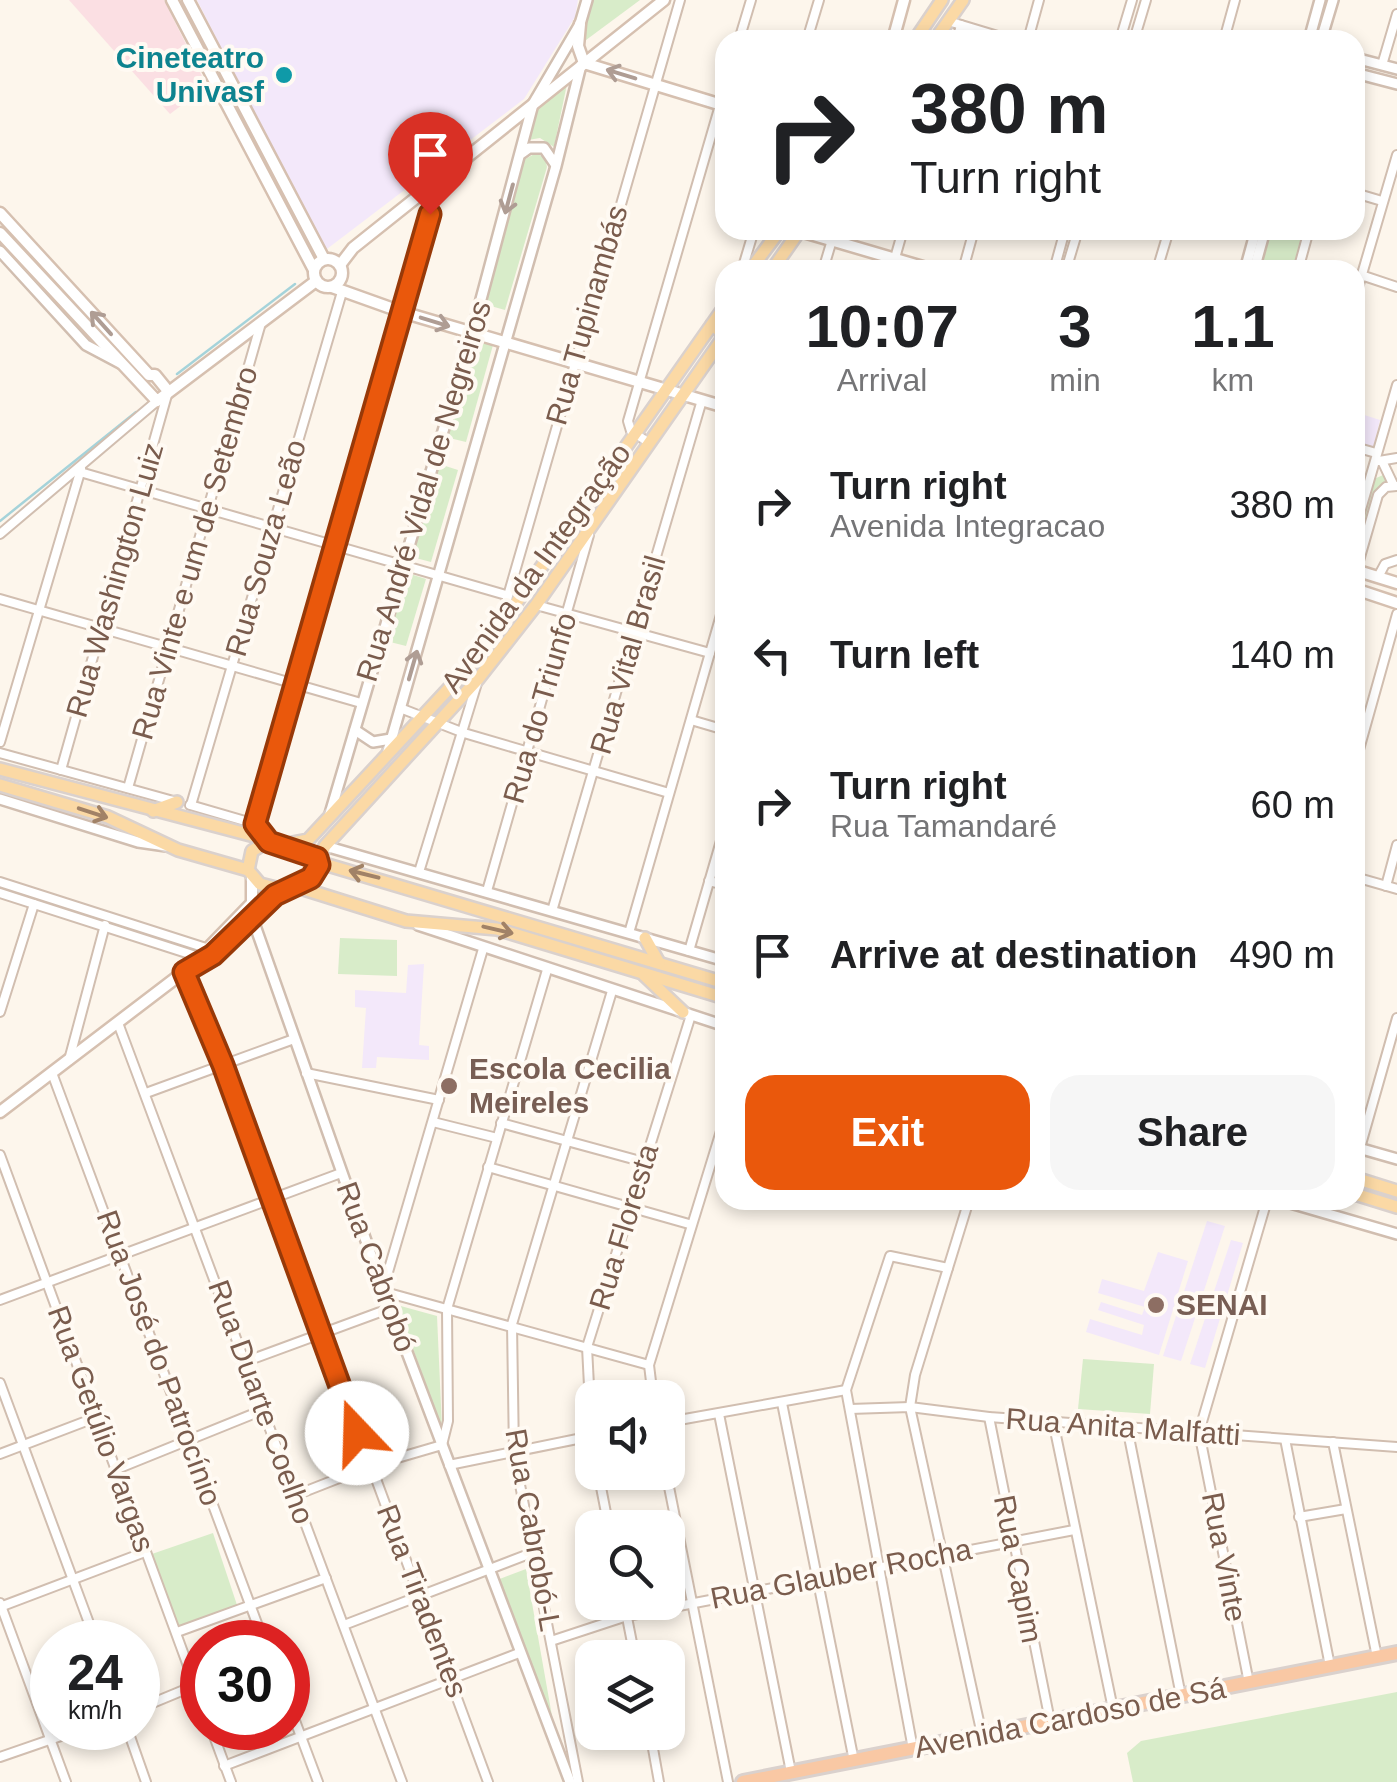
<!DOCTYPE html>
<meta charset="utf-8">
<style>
body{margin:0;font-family:Helvetica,sans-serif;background:#f6f6f6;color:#202124;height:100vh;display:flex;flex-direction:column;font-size:38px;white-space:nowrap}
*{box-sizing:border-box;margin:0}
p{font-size:32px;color:#757577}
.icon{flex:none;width:55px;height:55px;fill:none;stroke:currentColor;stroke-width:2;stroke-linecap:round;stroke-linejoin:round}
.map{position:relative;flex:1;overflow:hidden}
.drawer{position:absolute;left:715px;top:260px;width:650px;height:950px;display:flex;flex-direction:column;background:#fff;border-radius:30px;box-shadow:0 5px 15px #0003}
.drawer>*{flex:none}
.hud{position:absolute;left:715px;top:30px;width:650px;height:210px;border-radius:30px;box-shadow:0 5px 15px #0003;background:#fff;color:#202124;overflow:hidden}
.tools{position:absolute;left:575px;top:1380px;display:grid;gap:20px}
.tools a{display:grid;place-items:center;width:110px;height:110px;border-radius:20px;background:#fff;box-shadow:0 5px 15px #0003;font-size:50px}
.speed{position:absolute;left:30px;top:1620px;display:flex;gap:20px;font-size:50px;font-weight:700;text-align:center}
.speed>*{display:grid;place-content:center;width:130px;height:130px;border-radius:50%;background:#fff;box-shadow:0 5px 15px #0003;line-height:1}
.speed small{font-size:25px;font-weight:400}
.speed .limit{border:15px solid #d22;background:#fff;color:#111}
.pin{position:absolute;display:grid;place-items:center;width:85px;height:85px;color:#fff;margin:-102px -42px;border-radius:50% 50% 50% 0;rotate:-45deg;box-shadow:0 0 10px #0007}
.pin .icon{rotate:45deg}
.me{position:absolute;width:110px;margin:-55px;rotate:339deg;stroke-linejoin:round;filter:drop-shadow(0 0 8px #0008)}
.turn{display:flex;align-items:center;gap:35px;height:210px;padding:0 30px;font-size:45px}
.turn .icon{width:130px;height:130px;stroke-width:2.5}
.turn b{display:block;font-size:70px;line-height:85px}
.eta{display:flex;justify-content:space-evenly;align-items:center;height:170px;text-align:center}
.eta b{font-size:60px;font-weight:700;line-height:70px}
.primary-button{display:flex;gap:20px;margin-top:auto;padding:20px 30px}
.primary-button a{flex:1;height:115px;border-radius:30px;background:#ea580c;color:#fff;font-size:40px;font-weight:700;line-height:115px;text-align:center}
.primary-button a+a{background:#f6f6f6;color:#202124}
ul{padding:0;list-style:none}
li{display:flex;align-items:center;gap:30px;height:150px;padding:0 30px}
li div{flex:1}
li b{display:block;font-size:38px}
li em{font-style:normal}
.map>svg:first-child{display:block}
.education{fill:#f3e8fa}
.medical{fill:#fbdfe3}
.green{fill:#d8ecc9}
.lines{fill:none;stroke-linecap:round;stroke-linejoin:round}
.stream{stroke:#a5d3da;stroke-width:2.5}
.minor-casing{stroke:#d1beb0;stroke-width:12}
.tertiary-casing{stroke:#d1beb0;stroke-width:14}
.secondary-casing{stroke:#d6c0b0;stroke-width:15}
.primary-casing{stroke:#dad1cd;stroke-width:16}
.trunk-casing{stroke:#dad1cd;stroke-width:18}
.minor{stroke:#fff;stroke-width:8}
.tertiary{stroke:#fff;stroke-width:9}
.secondary{stroke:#fff;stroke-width:10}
.primary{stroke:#fbd9a5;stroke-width:11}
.trunk{stroke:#f9c8a4;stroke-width:12}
.oneway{stroke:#af9d94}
.oneway2{stroke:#a18267}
.route-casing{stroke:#983908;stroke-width:25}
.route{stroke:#ea580c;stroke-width:18}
.culture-dot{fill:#0f9aa8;stroke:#fffaf3;stroke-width:4}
.education-dot{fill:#8d6e63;stroke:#fffaf3;stroke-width:4}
.labels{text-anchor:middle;stroke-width:8;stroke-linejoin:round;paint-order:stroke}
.culture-label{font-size:30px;font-weight:bold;fill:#0d838f;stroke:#fffaf3;text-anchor:end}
.street-label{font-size:30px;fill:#7a5c4d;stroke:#fffaf3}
.education-label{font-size:30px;font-weight:bold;fill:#785e54;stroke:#fffaf3;text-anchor:start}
</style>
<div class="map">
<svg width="1397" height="1782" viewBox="0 0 1397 1782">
<rect width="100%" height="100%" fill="#fdf6ec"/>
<!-- education -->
<g class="education">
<path d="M197,0H578L575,17L524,99L323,252Z"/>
<path d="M1355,412L1380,420L1371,456L1355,451Z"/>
<path d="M424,964L419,1045L429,1046V1060L377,1057L376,1068H362L366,1008L355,1007V990L406,993L408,965Z"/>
<path d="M1207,1221L1225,1226L1181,1361L1163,1356Z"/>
<path d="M1231,1240L1243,1243L1205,1368L1190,1364Z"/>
<path d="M1158,1252L1188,1261L1159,1355L1086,1332L1090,1319L1142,1335L1144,1325L1098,1310L1101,1302L1142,1315L1145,1307L1098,1293L1102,1279L1144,1291Z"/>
</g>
<!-- medical -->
<path class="medical" d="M69,0H164L207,86L170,114Z"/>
<!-- green -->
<g class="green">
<path d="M590,0H640L582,43Z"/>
<path d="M567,84L554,147L540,138L528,140L537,107Z"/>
<path d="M536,153L545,158L547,167L505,310L480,303L522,161Z"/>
<path d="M1268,230H1308L1295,270H1257Z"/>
<path d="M470,337L493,345L466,442L441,436Z"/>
<path d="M433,462L458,470L431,562L408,556Z"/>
<path d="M1390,472L1396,479L1376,490L1355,566V549L1374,479Z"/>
<path d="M401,571L426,579L406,646L382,640Z"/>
<path d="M340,938L397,940V976L338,974Z"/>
<path d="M397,1305L437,1316L442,1428Z"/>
<path d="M1083,1359L1154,1364L1150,1414L1078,1409Z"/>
<path d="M213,1533L239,1611L175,1633L149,1555Z"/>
<path d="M526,1569L558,1750L497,1580Z"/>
<path d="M1397,1692V1782H1133L1127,1753L1141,1741Z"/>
</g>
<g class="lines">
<!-- stream -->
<g class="stream">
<path d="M177,374L295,284"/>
<path d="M0,521L136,412"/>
</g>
<defs>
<g id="minor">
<path d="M948,21L1011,40"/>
<path d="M739,40L751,0"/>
<path d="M807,40L819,0"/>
<path d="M957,40L961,25"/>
<path d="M1028,40L1039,0"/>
<path d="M1120,40L1132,0"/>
<path d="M1134,40L1146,0"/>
<path d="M1224,40L1235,0"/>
<path d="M1382,65L1397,14"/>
<path d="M1355,193L1382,201"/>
<path d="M895,258L903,230"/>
<path d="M742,270L754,230"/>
<path d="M823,270L835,230"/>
<path d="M963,270L974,230"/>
<path d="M1054,270L1065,230"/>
<path d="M1066,270L1078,230"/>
<path d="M1157,270L1169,230"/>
<path d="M1298,270L1309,230"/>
<path d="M1361,275L1397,287"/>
<path d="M1355,298L1397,155"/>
<path d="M648,442L631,431L628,421L725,88"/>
<path d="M1355,447L1376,453"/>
<path d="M1379,461L1397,458"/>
<path d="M1383,463L1393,484"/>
<path d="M80,472L506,595"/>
<path d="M1355,530L1397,385"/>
<path d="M0,534L157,401"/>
<path d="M1356,571L1378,495L1386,487L1397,486"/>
<path d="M1378,577L1385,564L1397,560"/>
<path d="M0,599L361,703"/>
<path d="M536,605L710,653"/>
<path d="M501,620L680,0"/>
<path d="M400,708L464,733L669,793"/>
<path d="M691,720L725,730"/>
<path d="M0,742L81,469"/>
<path d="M0,753L177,802"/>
<path d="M1355,764L1397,614"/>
<path d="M61,770L167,395"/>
<path d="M128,788L261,323"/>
<path d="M190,805L255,824L269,842"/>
<path d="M191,805L342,292"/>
<path d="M255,824L440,181"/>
<path d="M419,872L478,680"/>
<path d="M1355,877L1397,889"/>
<path d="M709,881L725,885"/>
<path d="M0,882L206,948"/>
<path d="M1386,886L1397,845"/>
<path d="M487,891L589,535"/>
<path d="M0,893L199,957"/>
<path d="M552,911L702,400"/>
<path d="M629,933L725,601"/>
<path d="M689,951L725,827"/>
<path d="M184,973L223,1065L488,1782"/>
<path d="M0,1012L34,904"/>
<path d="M118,1023L402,1782"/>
<path d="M69,1060L105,925"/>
<path d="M52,1073L264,1642"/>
<path d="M306,1073L439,1100"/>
<path d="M146,1093L294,1039"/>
<path d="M433,1122L497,1138"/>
<path d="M501,1123L644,1162"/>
<path d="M1360,1148L1397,1018"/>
<path d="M0,1155L202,1704"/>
<path d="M488,1167L689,1224"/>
<path d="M969,1200L915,1375L910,1407L982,1735"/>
<path d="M383,1289L483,949"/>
<path d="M385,1292L649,1365"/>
<path d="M0,1300L341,1173"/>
<path d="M247,1361L391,1308"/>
<path d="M0,1383L96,1642"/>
<path d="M653,1398L649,1365L725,1118"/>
<path d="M782,1403L854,1761"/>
<path d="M850,1409L910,1407L989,1417L1397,1447"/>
<path d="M719,1414L791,1772"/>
<path d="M989,1417L1050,1721"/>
<path d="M1053,1421L1113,1709"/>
<path d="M668,1422L846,1390"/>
<path d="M1127,1427L1181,1696"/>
<path d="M1285,1439L1330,1666"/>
<path d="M1333,1442L1377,1657"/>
<path d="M592,1444L587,1347L691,1015"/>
<path d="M0,1454L97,1417"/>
<path d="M449,1465L592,1436"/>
<path d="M117,1469L263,1410"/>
<path d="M598,1472L609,1528"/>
<path d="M666,1472L728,1782"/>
<path d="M296,1495L370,1466L442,1445L448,1421L447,1309L547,970"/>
<path d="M1299,1517L1346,1509"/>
<path d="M624,1602L635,1658"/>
<path d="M0,1603L66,1782"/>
<path d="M0,1607L145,1552"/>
<path d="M344,1625L534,1552"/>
<path d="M177,1632L326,1578"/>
<path d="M551,1641L627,1616L1074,1530"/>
<path d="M1249,1683L1199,1432L1267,1200"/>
<path d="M288,1702L318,1782"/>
<path d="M138,1709L196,1685"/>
<path d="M127,1728L146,1782"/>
<path d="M211,1728L231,1782"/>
<path d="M650,1732L659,1782"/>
<path d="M913,1749L846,1390L890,1256L948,1268"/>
<path d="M0,1757L84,1728"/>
<path d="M224,1766L519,1653"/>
<path d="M578,1782L514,1454L512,1324L612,991"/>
</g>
<g id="tertiary">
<path d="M1309,40L1320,0"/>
<path d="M1321,40L1333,0"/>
<path d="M1355,58L1397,69"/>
<path d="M1355,73L1397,84"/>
<path d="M522,153L529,148H544L555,164"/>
<path d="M0,251L86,345L120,363"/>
<path d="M1245,270L1256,230"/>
<path d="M1254,270L1265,230"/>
<path d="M355,730L373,742L391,739"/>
<path d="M388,751L556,166L581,65"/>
<path d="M0,799L138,842L166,846"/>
<path d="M329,817L472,333L533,104L580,24L587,0"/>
<path d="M325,846L725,961"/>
<path d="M252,917L383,1289L570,1782"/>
<path d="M418,925L725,1026"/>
<path d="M1355,1147L1397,1159"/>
<path d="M1280,1200L1397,1234"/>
</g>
<g id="secondary">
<path d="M172,0L314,270"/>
<path d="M188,0L324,259"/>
<path d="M580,24L578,46L584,63L725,106"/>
<path d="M893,40L904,0"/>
<path d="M0,213L149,375H155L168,391"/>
<path d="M800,231L933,270"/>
<path d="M0,233L157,401L316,281"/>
<circle cx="328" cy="273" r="14"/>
<path d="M340,265L353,248L664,0"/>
<path d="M332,287L402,312L725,407"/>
<path d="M1355,570L1397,583"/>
<path d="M1355,589L1397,603"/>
<path d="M195,966L286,889"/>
<path d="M0,1112L189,968L252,903V878"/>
</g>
<g id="primary">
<path d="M915,40L942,0"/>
<path d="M935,40L963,0"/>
<path d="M750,270L780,230"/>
<path d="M772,270L800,230"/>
<path d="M0,769L300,848L321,863L725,983"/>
<path d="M0,785L108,817L178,850L248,870L260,884L280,889L294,886L406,921L497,929L725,998"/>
<path d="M153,811L177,802"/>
<path d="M292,843L308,840L478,657L725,306"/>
<path d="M319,860L325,846L478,679L536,605L725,335L712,325"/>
<path d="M248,870L252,851L265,843"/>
<path d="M294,886L314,875L319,861"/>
<path d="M645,938L659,963"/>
<path d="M644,975L683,1012"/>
<path d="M1355,1178L1397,1191"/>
<path d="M1355,1194L1397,1207"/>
</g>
<path id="trunk" d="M743,1782L1397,1653"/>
</defs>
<!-- minor casing -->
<use href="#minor" class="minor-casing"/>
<!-- tertiary casing -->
<use href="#tertiary" class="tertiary-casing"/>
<!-- secondary casing -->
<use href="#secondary" class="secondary-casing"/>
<!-- primary casing -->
<use href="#primary" class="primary-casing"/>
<!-- trunk casing -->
<use href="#trunk" class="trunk-casing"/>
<!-- minor -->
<use href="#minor" class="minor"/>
<!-- tertiary -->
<use href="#tertiary" class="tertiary"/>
<!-- secondary -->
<use href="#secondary" class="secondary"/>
<!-- primary -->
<use href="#primary" class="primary"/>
<!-- trunk -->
<use href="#trunk" class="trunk"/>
</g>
<!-- one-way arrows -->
<defs><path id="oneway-shaft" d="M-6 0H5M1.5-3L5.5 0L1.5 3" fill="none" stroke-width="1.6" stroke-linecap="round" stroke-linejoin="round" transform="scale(2.5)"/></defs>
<g class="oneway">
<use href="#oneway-shaft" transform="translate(621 74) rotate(-163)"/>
<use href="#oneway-shaft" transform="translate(509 199) rotate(105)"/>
<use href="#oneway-shaft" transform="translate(435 322) rotate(17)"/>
<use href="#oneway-shaft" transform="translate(101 323) rotate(-132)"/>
<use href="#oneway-shaft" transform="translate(413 665) rotate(-74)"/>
</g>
<g class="oneway2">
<use href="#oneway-shaft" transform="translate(93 813) rotate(18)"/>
<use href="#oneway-shaft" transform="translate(364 874) rotate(-166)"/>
<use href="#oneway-shaft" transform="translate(498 930) rotate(13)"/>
</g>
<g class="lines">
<defs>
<path id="route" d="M357,1433L223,1065L184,972L213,955L275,895L311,878L319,865L317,858L269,842L255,824L430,214"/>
</defs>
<!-- route casing -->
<use href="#route" class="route-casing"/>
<!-- route -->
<use href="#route" class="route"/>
</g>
<!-- markers -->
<circle class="culture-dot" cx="284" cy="75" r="10"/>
<g class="education-dot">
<circle cx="449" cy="1086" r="10"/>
<circle cx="1156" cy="1305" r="10"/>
</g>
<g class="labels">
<!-- culture labels -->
<g class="culture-label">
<text x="264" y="68">Cineteatro<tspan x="264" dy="34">Univasf</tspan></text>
</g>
<!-- street labels -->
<g class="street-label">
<text transform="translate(587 315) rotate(-74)" y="10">Rua Tupinambás</text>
<text transform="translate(424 491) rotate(-73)" y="10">Rua André Vidal de Negreiros</text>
<text transform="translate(266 548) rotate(-74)" y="10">Rua Souza Leão</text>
<text transform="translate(195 553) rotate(-74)" y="10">Rua Vinte e um de Setembro</text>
<text transform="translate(536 568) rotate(-54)" y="10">Avenida da Integração</text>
<text transform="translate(115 580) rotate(-74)" y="10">Rua Washington Luiz</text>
<text transform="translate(628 655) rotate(-74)" y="10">Rua Vital Brasil</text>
<text transform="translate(540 708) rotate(-74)" y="10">Rua do Triunfo</text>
<text transform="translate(624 1227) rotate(-73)" y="10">Rua Floresta</text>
<text transform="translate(376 1267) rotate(70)" y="10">Rua Cabrobó</text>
<text transform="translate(159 1358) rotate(70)" y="10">Rua José do Patrocínio</text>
<text transform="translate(261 1402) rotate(70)" y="10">Rua Duarte Coelho</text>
<text transform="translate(1123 1427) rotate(4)" y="10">Rua Anita Malfatti</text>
<text transform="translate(101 1429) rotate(70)" y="10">Rua Getúlio Vargas</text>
<text transform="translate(533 1530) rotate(80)" y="10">Rua Cabrobó-L</text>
<text transform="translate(1224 1557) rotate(79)" y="10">Rua Vinte</text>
<text transform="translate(1018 1569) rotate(79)" y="10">Rua Capim</text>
<text transform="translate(841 1574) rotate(-11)" y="10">Rua Glauber Rocha</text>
<text transform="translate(422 1601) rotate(69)" y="10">Rua Tiradentes</text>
<text transform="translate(1070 1718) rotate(-11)" y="10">Avenida Cardoso de Sá</text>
</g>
<!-- education labels -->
<g class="education-label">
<text x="469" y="1079">Escola Cecilia<tspan x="469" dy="34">Meireles</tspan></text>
<text x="1176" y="1315">SENAI</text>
</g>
</g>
</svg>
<div class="tools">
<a><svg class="icon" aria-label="sound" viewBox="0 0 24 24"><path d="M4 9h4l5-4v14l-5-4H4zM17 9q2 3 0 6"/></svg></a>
<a><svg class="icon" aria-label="search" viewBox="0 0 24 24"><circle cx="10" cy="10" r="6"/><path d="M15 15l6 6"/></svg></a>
<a><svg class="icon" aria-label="layers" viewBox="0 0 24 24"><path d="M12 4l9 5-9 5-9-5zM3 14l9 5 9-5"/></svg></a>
</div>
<div class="speed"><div>24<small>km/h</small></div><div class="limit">30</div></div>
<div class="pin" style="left:430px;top:214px;background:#d93025"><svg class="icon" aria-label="arrive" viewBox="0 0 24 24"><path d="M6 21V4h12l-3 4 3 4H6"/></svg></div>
<svg class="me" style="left:357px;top:1433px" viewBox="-20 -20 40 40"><circle r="19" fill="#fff"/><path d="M0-13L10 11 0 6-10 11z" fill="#ea580c"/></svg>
<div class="hud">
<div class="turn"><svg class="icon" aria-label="right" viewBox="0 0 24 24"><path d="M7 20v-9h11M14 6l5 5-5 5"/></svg><div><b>380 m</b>Turn right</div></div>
</div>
<section class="drawer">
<div class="eta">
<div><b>10:07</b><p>Arrival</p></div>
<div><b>3</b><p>min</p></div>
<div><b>1.1</b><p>km</p></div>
</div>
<ul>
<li><svg class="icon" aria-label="right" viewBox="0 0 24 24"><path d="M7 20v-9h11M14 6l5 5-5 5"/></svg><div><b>Turn right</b><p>Avenida Integracao</p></div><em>380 m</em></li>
<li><svg class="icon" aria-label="left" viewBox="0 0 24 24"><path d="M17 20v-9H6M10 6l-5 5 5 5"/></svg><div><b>Turn left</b></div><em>140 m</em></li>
<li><svg class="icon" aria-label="right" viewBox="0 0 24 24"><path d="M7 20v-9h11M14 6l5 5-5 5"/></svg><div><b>Turn right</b><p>Rua Tamandaré</p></div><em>60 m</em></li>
<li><svg class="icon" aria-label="arrive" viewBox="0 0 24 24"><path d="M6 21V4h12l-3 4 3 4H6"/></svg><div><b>Arrive at destination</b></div><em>490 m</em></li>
</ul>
<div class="primary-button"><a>Exit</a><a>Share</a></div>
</section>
</div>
